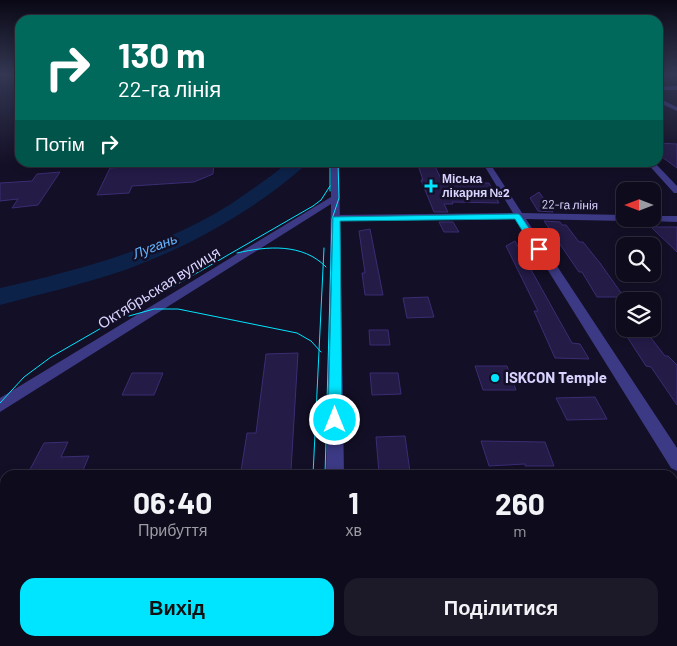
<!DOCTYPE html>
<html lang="uk">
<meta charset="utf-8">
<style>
body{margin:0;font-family:Barlow,sans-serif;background:#1c1929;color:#f1f3f6;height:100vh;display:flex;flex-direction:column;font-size:19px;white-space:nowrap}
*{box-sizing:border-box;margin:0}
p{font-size:16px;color:#9b9ba3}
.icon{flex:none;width:28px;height:28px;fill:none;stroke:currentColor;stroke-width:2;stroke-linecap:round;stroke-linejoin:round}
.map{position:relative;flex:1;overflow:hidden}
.details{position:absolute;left:0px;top:470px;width:678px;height:176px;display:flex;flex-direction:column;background:#0e0b1c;border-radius:15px 15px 0 0;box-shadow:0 2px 8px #0003,0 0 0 1px #2e2b3b}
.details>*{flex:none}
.top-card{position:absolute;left:15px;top:15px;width:648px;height:152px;border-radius:15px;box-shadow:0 2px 8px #0003,0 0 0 1px #2e2b3b;background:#00695c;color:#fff;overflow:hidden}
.needle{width:32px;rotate:270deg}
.tools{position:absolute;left:616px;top:182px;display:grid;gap:10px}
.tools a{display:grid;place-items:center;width:45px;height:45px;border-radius:10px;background:#0e0b1c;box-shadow:0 2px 8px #0003,0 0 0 1px #2e2b3b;font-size:25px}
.pin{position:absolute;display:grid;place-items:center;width:42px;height:42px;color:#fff;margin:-21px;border-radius:10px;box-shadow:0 2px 8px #0006}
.me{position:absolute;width:55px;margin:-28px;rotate:0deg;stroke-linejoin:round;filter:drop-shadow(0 0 4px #0008)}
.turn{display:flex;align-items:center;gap:18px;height:105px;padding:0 20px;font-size:22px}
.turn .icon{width:65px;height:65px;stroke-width:2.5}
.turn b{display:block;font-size:35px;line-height:42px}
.then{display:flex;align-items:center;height:48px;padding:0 20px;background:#0003;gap:10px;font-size:19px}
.eta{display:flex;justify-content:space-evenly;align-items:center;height:85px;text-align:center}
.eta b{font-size:30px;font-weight:700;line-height:35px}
.action{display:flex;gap:10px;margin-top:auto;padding:10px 20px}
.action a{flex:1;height:58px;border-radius:15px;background:#00e5ff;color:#111;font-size:20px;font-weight:700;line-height:58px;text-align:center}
.action a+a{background:#1c1929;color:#f1f3f6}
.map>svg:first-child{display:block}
.water{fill:#0c2248}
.building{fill:#241b47;stroke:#3b2d73}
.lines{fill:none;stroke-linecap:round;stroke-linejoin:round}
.minor{fill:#3d3a85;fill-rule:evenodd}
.tertiary{fill:#3d3a85;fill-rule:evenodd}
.tram-far1{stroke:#00e5ff;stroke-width:1}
.tram{stroke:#00e5ff;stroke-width:2}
.route{fill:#00e5ff;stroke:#0095a6}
.poi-dot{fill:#00e5ff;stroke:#130f26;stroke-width:2}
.labels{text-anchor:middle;stroke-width:5;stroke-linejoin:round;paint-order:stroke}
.far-poi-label{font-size:12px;font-weight:bold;fill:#d9d4ff;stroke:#130f26;text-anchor:start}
.far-street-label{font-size:12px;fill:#d9d4ff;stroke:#130f26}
.far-water-label{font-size:14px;font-style:italic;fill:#62b6ff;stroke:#130f26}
.street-label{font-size:15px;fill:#d9d4ff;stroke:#130f26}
.poi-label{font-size:15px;font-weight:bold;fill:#d9d4ff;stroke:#130f26;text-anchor:start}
</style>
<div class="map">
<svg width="677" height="646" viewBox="0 0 677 646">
<rect width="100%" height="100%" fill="#130f26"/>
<!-- water -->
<path class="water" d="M287,162L308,163C255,210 191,246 125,270C84,284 41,294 0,305V288C84,269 173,245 244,195C259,184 274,175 287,162Z"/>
<!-- building -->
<g class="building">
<path d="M658,143L677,144V168L658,154Z"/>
<path d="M160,162H214L213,174L194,182L132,186L129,193L97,195L110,168L159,165Z"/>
<path d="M417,162H433L443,183H489L499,203L452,202L453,204H444L448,212H434L421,180H423Z"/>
<path d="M60,172L38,205L12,208L18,199L0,201V183L32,181L37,174Z"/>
<path d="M539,192L553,212L538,211L530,198Z"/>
<path d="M544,221L560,222L562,225H566L579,242H583L600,263L624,297H597L582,272H579Z"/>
<path d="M439,222H453L459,232H444Z"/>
<path d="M651,227H677V252Z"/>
<path d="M370,229L383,295H365L362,273H365L359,231Z"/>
<path d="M515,241L572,343L580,344L589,359L555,358L534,311H538L506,246Z"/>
<path d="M428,297L434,317L407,318L403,298Z"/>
<path d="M622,329H644L665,356H668L677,365V405L651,367L646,366Z"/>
<path d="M369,330H388L390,345H370Z"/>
<path d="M298,353L291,470L241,471L247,433H256L266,354Z"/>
<path d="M475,366H507L516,390H483Z"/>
<path d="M132,373H163L154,395H122Z"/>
<path d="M370,373H398L401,394L372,395Z"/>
<path d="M595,397L607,419L567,420L556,398Z"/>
<path d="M405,436L410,472L379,473L376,437Z"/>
<path d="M481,441L545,442L554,466H525V464L489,466Z"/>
<path d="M68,442L61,457L89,456L81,475H27L44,443Z"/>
</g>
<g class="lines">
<!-- minor -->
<g class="minor">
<path d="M677,86V90H658V87Z"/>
<path d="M658,98L677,107V111L658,102Z"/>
<path d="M482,162H489L522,213L625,215V219H629L625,221L526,219L677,448V471L671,468L516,219L335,221L330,218L335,215L513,213Z"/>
<path d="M646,162H654L677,186V193H674Z"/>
<path d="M652,216H677V222L649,221L648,219H652Z"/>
<rect x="672" y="493" width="5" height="18"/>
<rect x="0" y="522" width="5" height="20"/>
</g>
<!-- tertiary -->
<g class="tertiary">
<path d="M331,162H339L344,475H326L331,204L0,412V398L331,197Z"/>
<rect x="324" y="641" width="22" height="5"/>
</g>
<!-- tram-far1 -->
<g class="tram-far1">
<path d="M330,162V191"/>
<path d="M237,253C267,246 303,243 326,267"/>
<path d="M129,316L154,309H178L297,333L311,341L321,352"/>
<path d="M0,403L24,377L51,357L313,206L321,200L330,186"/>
<path d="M313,475L324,248"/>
<path d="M325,475L332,219L339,198L338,162"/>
</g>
<!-- tram -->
<g class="tram">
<path d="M0,511H5"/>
<path d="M304,641V646"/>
<path d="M321,641V646"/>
</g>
</g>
<!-- sky -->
<linearGradient id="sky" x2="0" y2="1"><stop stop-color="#0a0815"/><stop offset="0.45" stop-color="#333752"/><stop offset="1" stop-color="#333752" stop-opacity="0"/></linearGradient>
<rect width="677" height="165" fill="url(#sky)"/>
<!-- route -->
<path class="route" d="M518,214L520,215L543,249L542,251H535L515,219L340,221L342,420L340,424L335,426L330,424L328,420L333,217Z"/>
<!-- markers -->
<g class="poi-dot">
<path d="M428.5 178.5h5v5h5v5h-5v5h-5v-5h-5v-5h5z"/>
<circle cx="495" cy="378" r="5"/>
</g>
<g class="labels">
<!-- far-poi labels -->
<g class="far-poi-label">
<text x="442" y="183">Міська<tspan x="442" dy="14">лікарня №2</tspan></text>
</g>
<!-- far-street labels -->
<g class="far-street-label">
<text transform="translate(570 205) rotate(1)" y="4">22-га лінія</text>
</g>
<!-- far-water labels -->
<g class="far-water-label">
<text transform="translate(155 246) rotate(-21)" y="5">Лугань</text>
</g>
<!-- street labels -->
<g class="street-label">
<text transform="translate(159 288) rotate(-32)" y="5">Октябрьская вулиця</text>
</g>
<!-- poi labels -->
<g class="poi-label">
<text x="505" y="383">ISKCON Temple</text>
</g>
</g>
</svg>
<div class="tools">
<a><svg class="needle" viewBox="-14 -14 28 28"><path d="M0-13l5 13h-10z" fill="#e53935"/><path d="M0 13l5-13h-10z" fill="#9b9ba3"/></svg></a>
<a><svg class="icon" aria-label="search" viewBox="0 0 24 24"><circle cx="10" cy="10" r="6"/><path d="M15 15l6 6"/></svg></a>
<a><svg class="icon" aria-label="layers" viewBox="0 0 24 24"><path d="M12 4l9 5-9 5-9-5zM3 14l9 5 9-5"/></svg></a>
</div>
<div class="pin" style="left:539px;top:249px;background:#d93025"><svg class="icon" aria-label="arrive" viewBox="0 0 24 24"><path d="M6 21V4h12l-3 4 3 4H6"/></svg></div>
<svg class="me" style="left:335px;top:420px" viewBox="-20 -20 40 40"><circle r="17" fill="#00e5ff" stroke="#fff" stroke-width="3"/><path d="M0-11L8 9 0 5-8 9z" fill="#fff"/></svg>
<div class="top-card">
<div class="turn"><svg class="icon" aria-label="right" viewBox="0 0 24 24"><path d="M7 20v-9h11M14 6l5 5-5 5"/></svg><div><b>130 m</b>22-га лінія</div></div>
<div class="then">Потім<svg class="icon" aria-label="right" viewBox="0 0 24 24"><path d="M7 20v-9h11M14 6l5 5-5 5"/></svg></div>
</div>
<section class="details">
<div class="eta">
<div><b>06:40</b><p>Прибуття</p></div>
<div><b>1</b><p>хв</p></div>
<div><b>260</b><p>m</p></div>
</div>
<div class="action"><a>Вихід</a><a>Поділитися</a></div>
</section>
</div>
